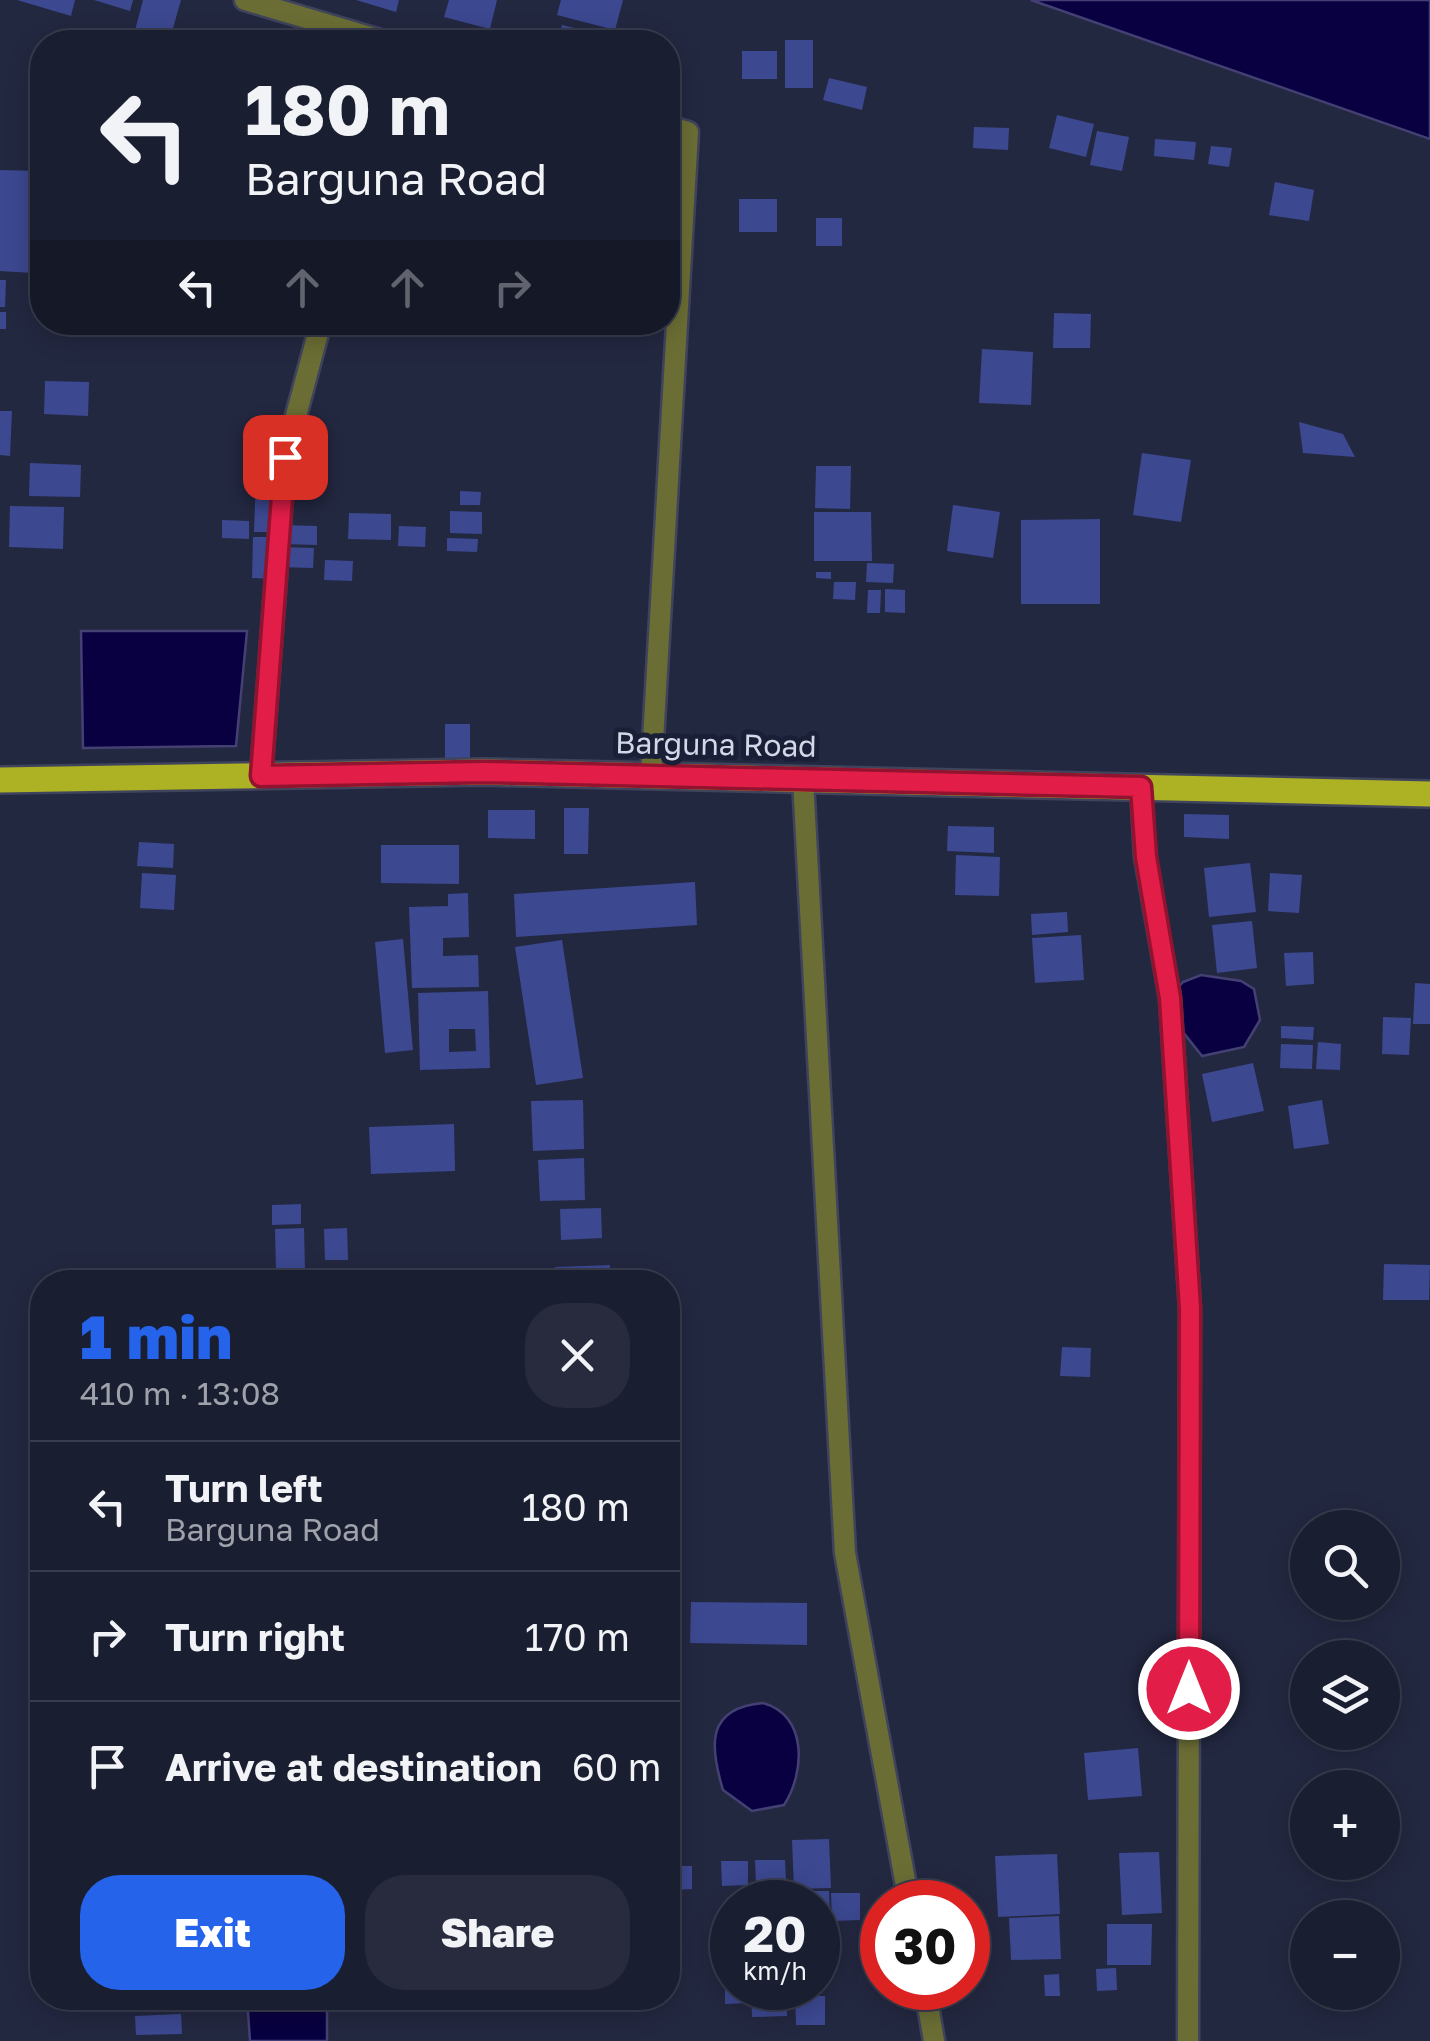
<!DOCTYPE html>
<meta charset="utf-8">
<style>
body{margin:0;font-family:"Golos Text",sans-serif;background:#272b3d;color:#f1f3f6;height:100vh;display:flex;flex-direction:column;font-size:38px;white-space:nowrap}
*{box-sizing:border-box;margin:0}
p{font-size:32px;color:#9fa2ab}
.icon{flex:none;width:55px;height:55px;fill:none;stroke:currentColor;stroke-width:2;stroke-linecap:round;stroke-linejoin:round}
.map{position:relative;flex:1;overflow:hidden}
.side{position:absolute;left:30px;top:1270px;width:650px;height:740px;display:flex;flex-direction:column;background:#1a1e31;border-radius:40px;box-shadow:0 5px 25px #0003,0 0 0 2px #383c4d}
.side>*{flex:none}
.banner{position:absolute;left:30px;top:30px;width:650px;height:305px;border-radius:40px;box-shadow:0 5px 25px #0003,0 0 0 2px #383c4d;background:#1a1e31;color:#f1f3f6;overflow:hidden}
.tools{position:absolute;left:1290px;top:1510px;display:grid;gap:20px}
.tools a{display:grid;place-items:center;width:110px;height:110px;border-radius:50%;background:#1a1e31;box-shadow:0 5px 25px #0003,0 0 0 2px #383c4d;font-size:50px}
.speed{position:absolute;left:710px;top:1880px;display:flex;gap:20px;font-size:50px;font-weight:700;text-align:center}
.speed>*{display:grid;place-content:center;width:130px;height:130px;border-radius:50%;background:#1a1e31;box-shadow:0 5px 25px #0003,0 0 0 2px #383c4d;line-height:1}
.speed small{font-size:25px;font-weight:400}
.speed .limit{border:15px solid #d22;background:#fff;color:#111}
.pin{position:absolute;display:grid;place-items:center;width:85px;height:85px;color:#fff;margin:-42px;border-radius:20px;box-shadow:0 5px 15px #0006}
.me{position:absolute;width:110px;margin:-55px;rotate:0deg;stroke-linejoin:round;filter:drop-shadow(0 0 8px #0008)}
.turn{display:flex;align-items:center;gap:35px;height:210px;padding:0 50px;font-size:45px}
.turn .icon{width:130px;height:130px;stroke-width:2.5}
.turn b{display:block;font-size:70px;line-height:85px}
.lanes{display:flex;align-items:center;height:95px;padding:0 50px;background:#0003;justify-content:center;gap:50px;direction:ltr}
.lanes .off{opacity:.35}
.round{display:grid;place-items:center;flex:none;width:105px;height:105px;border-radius:40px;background:#272b3d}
.overview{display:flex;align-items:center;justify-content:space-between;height:170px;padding:0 50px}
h1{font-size:60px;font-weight:800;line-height:75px;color:#2563eb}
.action{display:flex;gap:20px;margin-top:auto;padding:20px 50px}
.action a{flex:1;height:115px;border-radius:40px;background:#2563eb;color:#fff;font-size:40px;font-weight:800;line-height:115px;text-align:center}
.action a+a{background:#272b3d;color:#f1f3f6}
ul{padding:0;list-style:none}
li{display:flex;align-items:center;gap:30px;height:130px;padding:0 50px;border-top:2px solid #383c4d}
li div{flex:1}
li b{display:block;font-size:38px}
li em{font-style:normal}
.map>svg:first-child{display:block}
.water{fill:#080041;stroke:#454073;stroke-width:2.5}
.building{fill:#3c4890;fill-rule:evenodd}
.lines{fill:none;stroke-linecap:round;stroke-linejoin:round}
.minor-casing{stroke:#3f445c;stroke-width:25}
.primary-casing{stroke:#3f445c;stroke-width:30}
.minor{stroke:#6b6e34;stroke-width:20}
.primary{stroke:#adb124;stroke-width:25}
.route-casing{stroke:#92132f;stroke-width:25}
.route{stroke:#e11d48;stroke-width:18}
.labels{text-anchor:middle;stroke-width:10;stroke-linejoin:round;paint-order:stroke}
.street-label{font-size:30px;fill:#d3d7e7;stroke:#191f36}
</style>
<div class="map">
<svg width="1430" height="2041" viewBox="0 0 1430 2041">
<rect width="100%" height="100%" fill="#232841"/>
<!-- water -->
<g class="water">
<path d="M1031,0H1430V139Z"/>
<path d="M81,631H247L236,746L83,748Z"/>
<path d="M1201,975L1241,981L1254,989L1260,1020L1244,1047L1202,1056L1183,1032L1175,991L1183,982Z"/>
<path d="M763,1703C808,1715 805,1773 784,1805L752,1811L723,1790C710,1747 705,1708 763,1703Z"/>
<path d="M247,1998H327V2041H250Z"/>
</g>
<!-- building -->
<g class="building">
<path d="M17,0H75L71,16Z"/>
<path d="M94,0H133L130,11Z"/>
<path d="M143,0H181L169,42H132Z"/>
<path d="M356,0H399L396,12Z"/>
<path d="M449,0H497L490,29L444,17Z"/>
<path d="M561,0H623L615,30L557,15Z"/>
<path d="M562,25L610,37L609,42H558Z"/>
<rect x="785" y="40" width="28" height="48"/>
<rect x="742" y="51" width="35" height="28"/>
<path d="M829,78L867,87L862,110L823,100Z"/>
<path d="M1057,115L1094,124L1086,157L1049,148Z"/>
<path d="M974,127L1009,128L1008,150L973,148Z"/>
<path d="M1097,131L1129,137L1122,171L1090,165Z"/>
<path d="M1155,139L1196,142L1194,160L1154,156Z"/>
<path d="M1211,146L1232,148L1229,167L1208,164Z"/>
<path d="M0,170L36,171L33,273L0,271Z"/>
<path d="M1275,182L1314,190L1309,221L1269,215Z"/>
<rect x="739" y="199" width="38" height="33"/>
<rect x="816" y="218" width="26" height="28"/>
<path d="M0,280H6L5,307H0Z"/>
<rect x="0" y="312" width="6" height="17"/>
<path d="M1054,313L1091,314L1090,348H1053Z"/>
<path d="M982,349L1033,352L1031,405L979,403Z"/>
<path d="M45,381L89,382L88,416L44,414Z"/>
<path d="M0,411H12L10,456L0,455Z"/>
<path d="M1299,422L1343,434L1355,457L1303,453Z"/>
<path d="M1142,453L1191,460L1181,522L1133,515Z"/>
<path d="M30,463L81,465L80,497L29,496Z"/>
<path d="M288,465L308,466V476L287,475Z"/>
<path d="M816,466H851L850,509L815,508Z"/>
<path d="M256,479H278L276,532H254Z"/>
<path d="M287,481H306V495L287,494Z"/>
<path d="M460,491L481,492L480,505H460Z"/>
<path d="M953,505L1000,512L993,558L947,551Z"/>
<path d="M10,506L64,507L63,549L9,547Z"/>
<path d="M450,511L482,512V534L450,533Z"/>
<path d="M814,512H871L872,561H814Z"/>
<path d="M349,513L391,514V540L348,539Z"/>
<path d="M1100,519V604H1021V520Z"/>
<path d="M222,520L249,521V539L222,538Z"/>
<path d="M283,525L317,526V545L282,544Z"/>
<path d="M399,526L426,527L425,547L398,546Z"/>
<path d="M253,537H272L271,579L252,578Z"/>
<path d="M447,538L478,539L477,552L447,551Z"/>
<path d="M280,547L314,548L313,568L280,567Z"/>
<path d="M325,560L353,561L352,581L324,580Z"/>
<path d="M867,563L894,564L893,583L866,582Z"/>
<path d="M816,572H831V579L816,578Z"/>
<path d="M834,582H856L855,600L833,599Z"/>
<path d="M885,589L905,590V613L885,612Z"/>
<path d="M868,590H881L880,613H867Z"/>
<rect x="445" y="724" width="25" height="44"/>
<path d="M564,808H589L588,854H564Z"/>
<path d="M488,810H535V839L488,838Z"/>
<path d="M1184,814L1229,815V839L1184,837Z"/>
<path d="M948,826L994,827V853L947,851Z"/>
<path d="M139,842L174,844L173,868L137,866Z"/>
<path d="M381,845H459V884L381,883Z"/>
<path d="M956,855L1000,857L999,896L955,895Z"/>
<path d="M1250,863L1256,912L1209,917L1204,868Z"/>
<path d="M142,873L176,875L174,910L140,908Z"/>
<path d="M1270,873L1302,875L1299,913L1268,911Z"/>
<path d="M695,882L697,925L516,937L514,894Z"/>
<path d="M468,893L469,937L443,938V956L478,955L479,987L412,988L409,907L448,906V894Z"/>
<path d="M1067,912L1068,932L1032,935L1031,914Z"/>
<path d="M1252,921L1257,968L1217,973L1212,925Z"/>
<path d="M1081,935L1084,980L1035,983L1032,938Z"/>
<path d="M403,939L413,1050L385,1053L375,942Z"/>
<path d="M562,940L583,1078L536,1085L515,947Z"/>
<path d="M1313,952L1314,984L1286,986L1284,953Z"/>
<path d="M1415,983L1430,984V1024H1413Z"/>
<path d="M488,991L490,1068L420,1070L418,993ZM449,1029H475L476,1051L449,1052Z"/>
<path d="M1383,1017L1411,1018L1409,1055L1382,1054Z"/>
<path d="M1281,1026L1314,1027L1313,1040L1281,1038Z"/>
<path d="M1318,1042L1341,1044L1340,1070L1316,1069Z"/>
<path d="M1281,1044L1313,1045L1312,1069L1280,1068Z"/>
<path d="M1253,1063L1264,1111L1212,1122L1202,1074Z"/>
<path d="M583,1100L584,1149L533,1151L531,1101Z"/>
<path d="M1322,1100L1329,1144L1294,1149L1288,1106Z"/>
<path d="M454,1124L455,1171L371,1174L369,1127Z"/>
<path d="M584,1158L585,1200L540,1201L538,1160Z"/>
<path d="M301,1204V1224L272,1225V1205Z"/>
<path d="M601,1208L602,1238L561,1240L560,1209Z"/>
<path d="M304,1228L305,1270H276L275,1229Z"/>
<path d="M347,1228L348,1260H325L324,1229Z"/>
<path d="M1384,1264L1430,1265L1429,1300H1383Z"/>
<path d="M610,1265V1282H555V1267Z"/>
<path d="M1062,1347L1091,1348L1090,1377L1060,1376Z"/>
<path d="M691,1602L807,1603V1645L690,1643Z"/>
<path d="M1138,1748L1142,1796L1088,1800L1084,1753Z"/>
<path d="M829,1839L831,1888L794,1889L792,1840Z"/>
<path d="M1159,1852L1162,1913L1122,1915L1119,1853Z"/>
<path d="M1057,1854L1060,1914L998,1917L995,1856Z"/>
<path d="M755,1860H785L786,1881L756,1882Z"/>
<path d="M721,1861H748V1885L722,1886Z"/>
<path d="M672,1866H692V1889L672,1890Z"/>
<path d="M810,1891H829L830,1916L818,1917V1902H810Z"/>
<path d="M831,1893H860V1920L832,1921Z"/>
<path d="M1059,1916L1061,1959L1011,1960L1009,1918Z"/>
<path d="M1107,1924H1152L1151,1965H1107Z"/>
<path d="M1116,1968L1117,1990L1097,1991L1096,1969Z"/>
<path d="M1059,1974L1060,1996H1045L1044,1975Z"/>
<path d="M732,1975V1988H749V2003L725,2004V1976Z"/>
<path d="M751,1988H786L787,2016L752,2017Z"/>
<path d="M795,1996H825V2025H796Z"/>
<path d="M181,2014L182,2034L136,2035L135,2016Z"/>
</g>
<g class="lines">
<defs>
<g id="minor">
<path d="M245,0L387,42"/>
<path d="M261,776L285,457L321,322"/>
<path d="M651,776L688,132L668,126"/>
<path d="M803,780L845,1553L909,1902"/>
<path d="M1141,787L1145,857L1170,998L1190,1308L1188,2041"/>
<path d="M925,1988L934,2041"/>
</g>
<path id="primary" d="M0,780L483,772L1430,794"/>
</defs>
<!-- minor casing -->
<use href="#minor" class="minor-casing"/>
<!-- primary casing -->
<use href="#primary" class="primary-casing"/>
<!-- minor -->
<use href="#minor" class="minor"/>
<!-- primary -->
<use href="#primary" class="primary"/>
</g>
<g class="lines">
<defs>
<path id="route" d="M285,457L261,776L484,772L1141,787L1146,857L1170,998L1190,1308L1189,1689"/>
</defs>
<!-- route casing -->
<use href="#route" class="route-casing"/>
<!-- route -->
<use href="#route" class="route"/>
</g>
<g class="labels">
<!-- street labels -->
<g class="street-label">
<text transform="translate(716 745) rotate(1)" y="10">Barguna Road</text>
</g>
</g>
</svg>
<div class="tools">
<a><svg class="icon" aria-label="search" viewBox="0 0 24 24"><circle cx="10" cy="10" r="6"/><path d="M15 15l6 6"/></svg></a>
<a><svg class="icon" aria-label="layers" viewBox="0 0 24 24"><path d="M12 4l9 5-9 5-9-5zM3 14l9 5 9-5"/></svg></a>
<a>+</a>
<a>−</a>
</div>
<div class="speed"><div>20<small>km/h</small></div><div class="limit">30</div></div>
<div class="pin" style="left:285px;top:457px;background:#d93025"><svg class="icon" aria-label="arrive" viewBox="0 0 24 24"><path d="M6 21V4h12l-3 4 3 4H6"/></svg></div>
<svg class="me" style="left:1189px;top:1689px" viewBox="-20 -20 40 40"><circle r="17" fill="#e11d48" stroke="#fff" stroke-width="3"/><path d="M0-11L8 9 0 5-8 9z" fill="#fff"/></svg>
<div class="banner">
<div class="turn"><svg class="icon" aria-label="left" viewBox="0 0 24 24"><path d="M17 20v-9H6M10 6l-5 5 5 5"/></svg><div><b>180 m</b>Barguna Road</div></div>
<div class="lanes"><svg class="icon" aria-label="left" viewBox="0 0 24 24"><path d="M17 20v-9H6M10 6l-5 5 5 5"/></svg><svg class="icon off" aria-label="ahead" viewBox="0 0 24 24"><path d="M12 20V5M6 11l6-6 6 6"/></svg><svg class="icon off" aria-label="ahead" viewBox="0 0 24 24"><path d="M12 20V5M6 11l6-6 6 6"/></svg><svg class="icon off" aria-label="right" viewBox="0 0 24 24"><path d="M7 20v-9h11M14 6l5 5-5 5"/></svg></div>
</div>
<section class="side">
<div class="overview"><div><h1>1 min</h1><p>410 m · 13:08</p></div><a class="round"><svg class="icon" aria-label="close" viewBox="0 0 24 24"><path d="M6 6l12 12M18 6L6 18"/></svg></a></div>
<ul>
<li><svg class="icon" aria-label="left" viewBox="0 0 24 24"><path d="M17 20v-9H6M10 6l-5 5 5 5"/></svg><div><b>Turn left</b><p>Barguna Road</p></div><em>180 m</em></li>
<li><svg class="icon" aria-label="right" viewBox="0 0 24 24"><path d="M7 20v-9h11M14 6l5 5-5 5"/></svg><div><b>Turn right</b></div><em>170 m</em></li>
<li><svg class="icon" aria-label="arrive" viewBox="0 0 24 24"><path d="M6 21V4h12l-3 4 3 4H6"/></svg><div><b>Arrive at destination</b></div><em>60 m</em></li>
</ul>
<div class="action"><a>Exit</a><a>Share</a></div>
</section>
</div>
